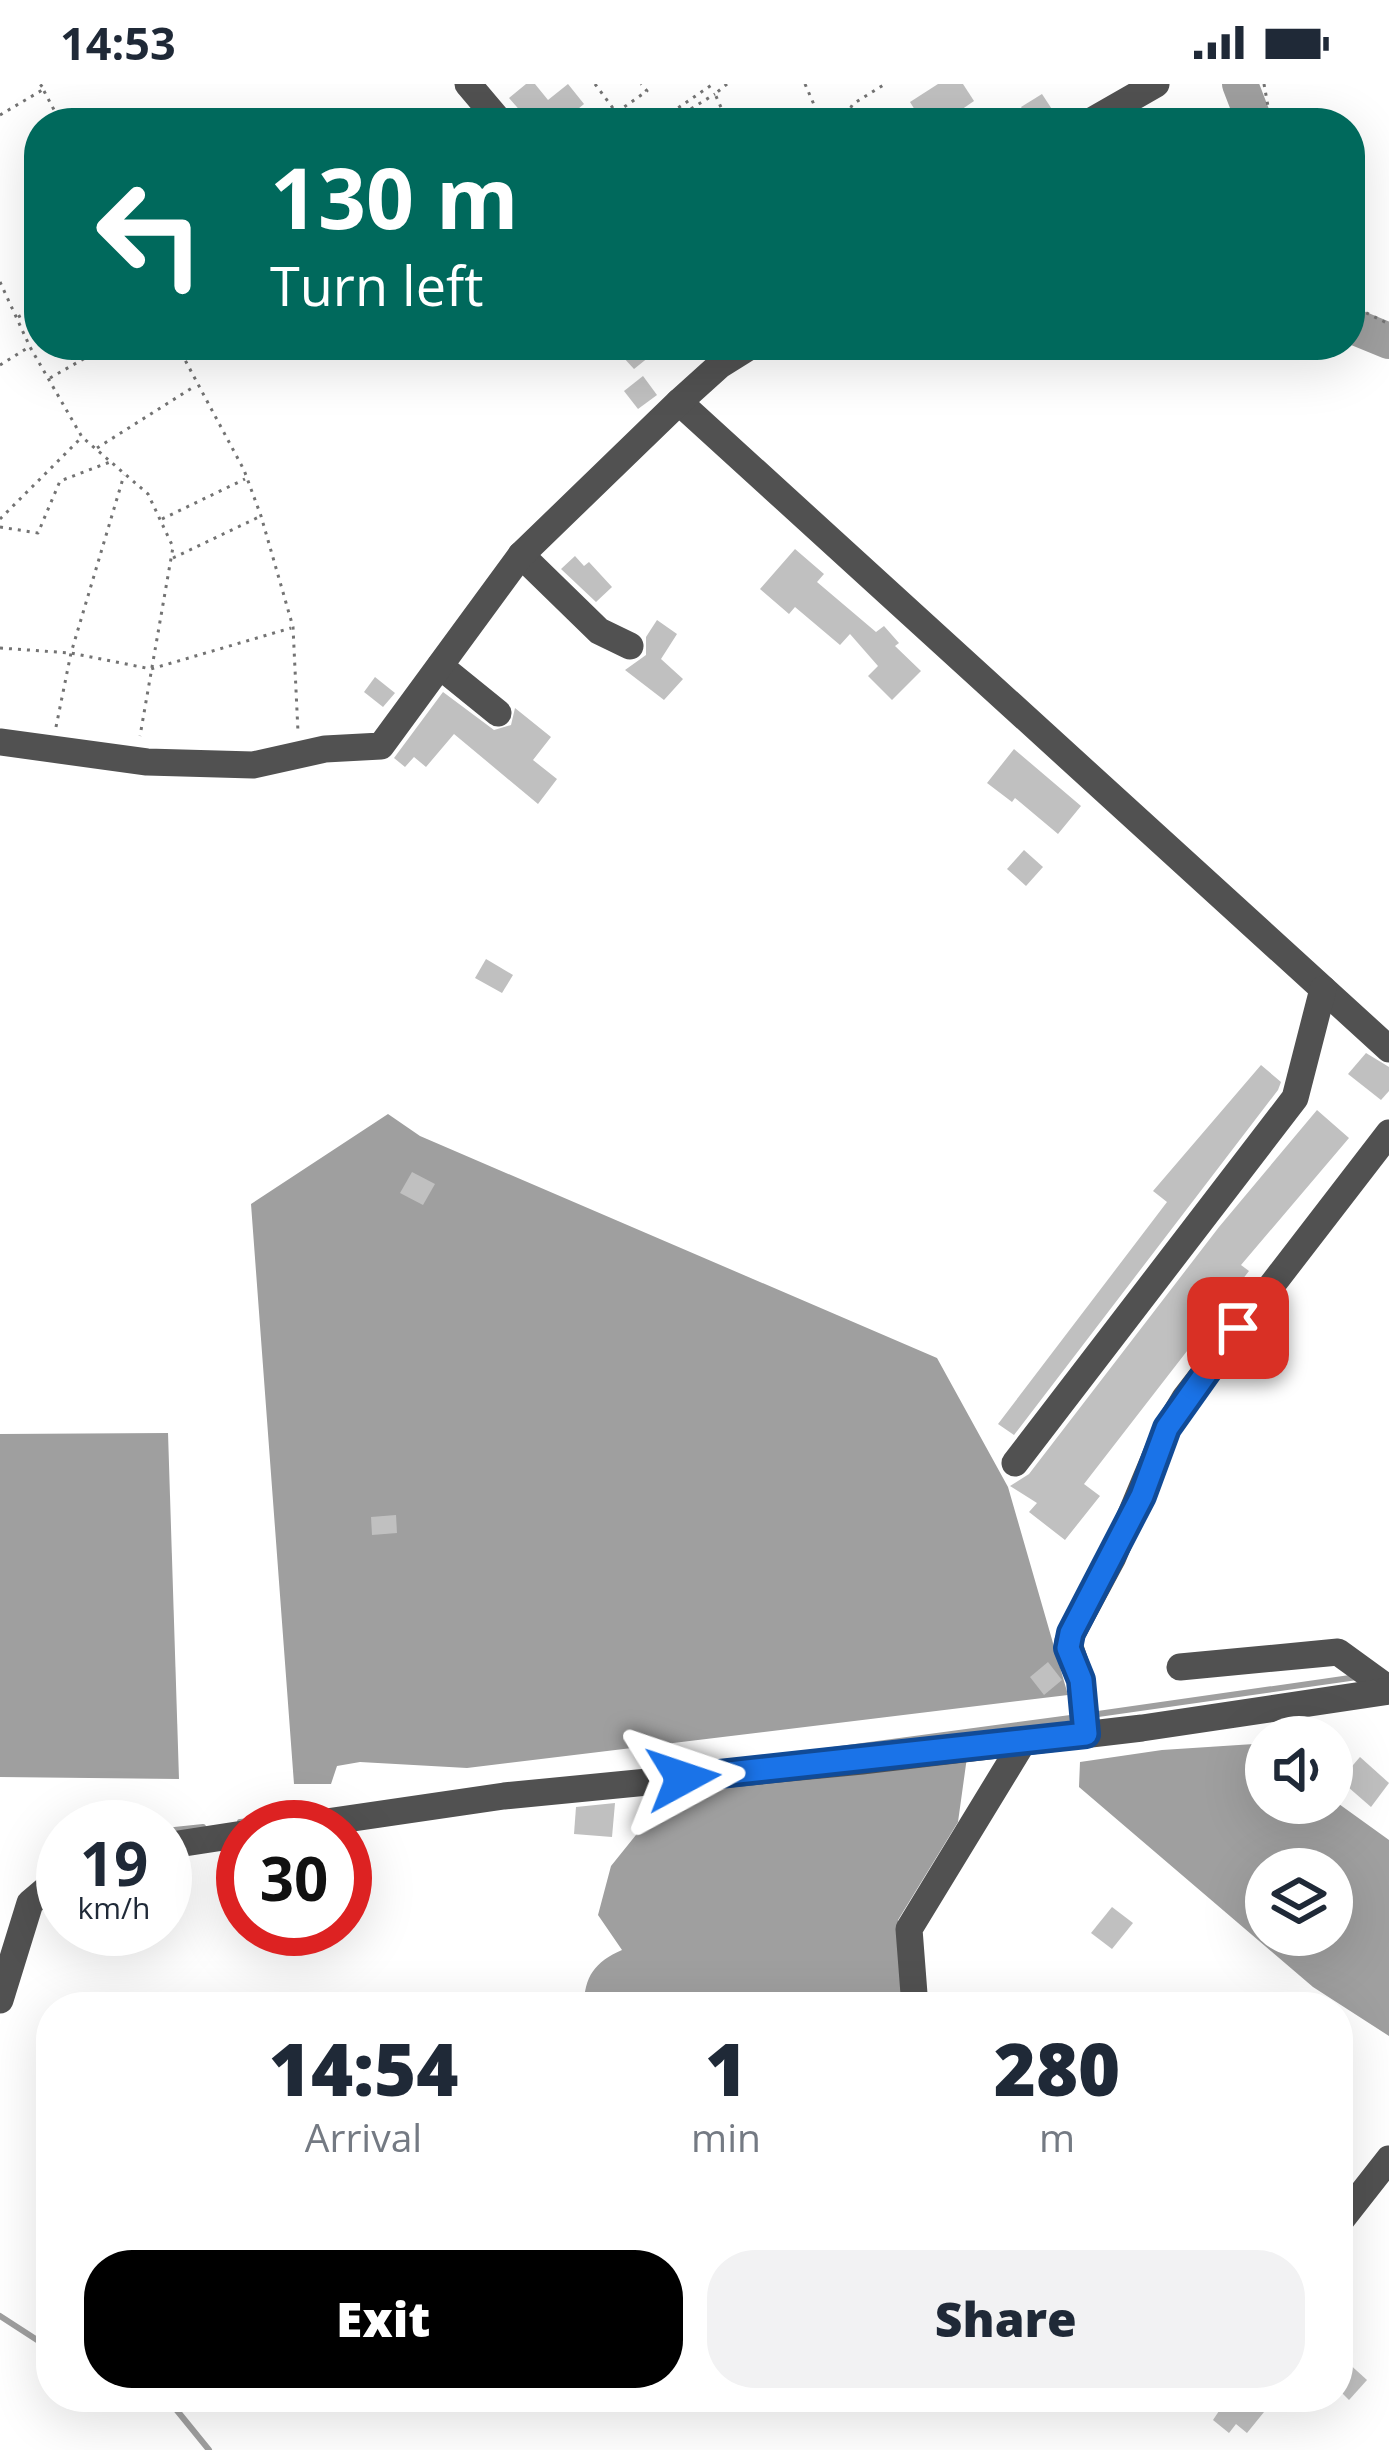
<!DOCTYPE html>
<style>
body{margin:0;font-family:"Open Sans",sans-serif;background:#f2f2f3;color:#1f2937;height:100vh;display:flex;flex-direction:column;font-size:45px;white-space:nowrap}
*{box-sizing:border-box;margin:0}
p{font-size:39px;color:#747a83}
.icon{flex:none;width:66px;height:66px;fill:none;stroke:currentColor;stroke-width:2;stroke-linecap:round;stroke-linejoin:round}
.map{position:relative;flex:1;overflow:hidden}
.details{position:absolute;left:36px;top:1908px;width:1317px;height:420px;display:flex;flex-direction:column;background:#fff;border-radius:48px;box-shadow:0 12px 48px #0002}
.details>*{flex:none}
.banner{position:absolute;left:24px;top:24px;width:1341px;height:252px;border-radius:48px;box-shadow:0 12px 48px #0002;background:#00695c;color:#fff;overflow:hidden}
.tools{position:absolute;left:1245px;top:1632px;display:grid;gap:24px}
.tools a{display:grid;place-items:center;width:108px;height:108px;border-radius:50%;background:#fff;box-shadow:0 12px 48px #0002;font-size:60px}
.speed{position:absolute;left:36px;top:1716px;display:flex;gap:24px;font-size:60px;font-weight:700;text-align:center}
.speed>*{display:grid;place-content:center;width:156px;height:156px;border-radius:50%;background:#fff;box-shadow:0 12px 48px #0002;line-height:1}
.speed small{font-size:30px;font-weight:400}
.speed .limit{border:18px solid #d22;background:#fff;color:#111}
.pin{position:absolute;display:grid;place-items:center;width:102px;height:102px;color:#fff;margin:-51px;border-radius:24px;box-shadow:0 6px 18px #0006}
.me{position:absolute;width:132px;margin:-66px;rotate:85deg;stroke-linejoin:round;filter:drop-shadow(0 0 9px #0008)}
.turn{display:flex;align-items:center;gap:42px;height:252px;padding:0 48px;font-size:54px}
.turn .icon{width:156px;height:156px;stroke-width:2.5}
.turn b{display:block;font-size:84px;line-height:102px}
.eta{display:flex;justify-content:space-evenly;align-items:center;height:204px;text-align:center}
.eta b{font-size:72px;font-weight:800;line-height:84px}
.button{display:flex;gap:24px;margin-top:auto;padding:24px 48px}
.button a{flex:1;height:138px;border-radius:48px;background:#000;color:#fff;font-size:48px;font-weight:800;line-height:138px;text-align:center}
.button a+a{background:#f2f2f3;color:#1f2937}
.status{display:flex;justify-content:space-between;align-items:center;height:84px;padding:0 60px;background:#fff;direction:ltr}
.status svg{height:33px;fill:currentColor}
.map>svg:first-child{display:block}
.water{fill:#9f9f9f;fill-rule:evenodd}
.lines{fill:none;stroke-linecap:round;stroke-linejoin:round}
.stream{stroke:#9f9f9f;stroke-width:6}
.river{stroke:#9f9f9f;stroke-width:36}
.building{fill:#c0c0c0}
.path{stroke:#737373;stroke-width:3;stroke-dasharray:3 6;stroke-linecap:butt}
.minor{stroke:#515151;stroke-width:27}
.route-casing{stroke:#114b97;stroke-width:30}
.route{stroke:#1a73e8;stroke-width:21}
</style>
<div class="status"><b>14:53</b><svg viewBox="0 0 49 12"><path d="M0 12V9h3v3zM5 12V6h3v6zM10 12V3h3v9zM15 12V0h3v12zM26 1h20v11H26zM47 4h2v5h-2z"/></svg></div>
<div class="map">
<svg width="1389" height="2366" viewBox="0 0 1389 2366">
<rect width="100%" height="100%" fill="#fff"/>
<!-- water -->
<g class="water">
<path d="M388,1030L420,1052L937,1274L1008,1403L1068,1611L467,1684L360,1678L337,1682L331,1700H294L251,1120Z"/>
<path d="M168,1349L179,1695L0,1693V1350Z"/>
<path d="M1254,1660L1266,1668V1719H1332V1715L1389,1756V1952L1313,1903L1079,1703L1080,1678L1162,1666ZM1266,1785H1332V1851H1266Z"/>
<path d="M967,1673L958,1738L898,1836L902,1911L895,1923H584C584,1892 595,1878 622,1866L598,1831L611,1782L644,1741L664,1704Z"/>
</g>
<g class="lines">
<!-- stream -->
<g class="stream">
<path d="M1091,1631L1357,1593"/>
<path d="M818,1668L1078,1633"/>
<path d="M240,1738L287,1733"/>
<path d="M165,1747L203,1743"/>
<path d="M50,1785L63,1772"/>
<path d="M0,2232L51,2265"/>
<path d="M166,2313L209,2366"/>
</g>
<!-- river -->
<g class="river">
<path d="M1240,0L1255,39"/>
<path d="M1350,241L1389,257"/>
</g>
</g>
<!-- building -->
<g class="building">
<path d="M526,0H535L548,16L568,0L584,20L573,29L580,39H531L509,14Z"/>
<path d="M938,0H963L974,17L942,39H923L910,18Z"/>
<path d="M1042,10L1061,39H1032L1021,23Z"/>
<path d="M612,261H664L634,285Z"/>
<path d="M643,292L657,311L638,325L624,307Z"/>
<path d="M795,465L824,490L817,498L876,548L884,542L899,559L895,562L921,587L892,616L868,592L878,582L850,550L840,561L795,523L789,530L760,505Z"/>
<path d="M575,472L584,482L589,478L612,503L596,518L561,485Z"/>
<path d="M657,536L677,550L661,575L683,595L664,616L625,586L646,571V553Z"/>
<path d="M375,593L395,609L383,623L364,608Z"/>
<path d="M443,608L494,646L511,641L515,624L551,653L533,676L557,695L538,720L454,650L426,683L414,673L405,683L394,674Z"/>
<path d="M1014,665L1081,722L1058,750L1015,714L1012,718L987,699Z"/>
<path d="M1024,766L1043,783L1026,802L1007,785Z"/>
<path d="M486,875L513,891L502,909L475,894Z"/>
<path d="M1366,969L1389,983V1007L1381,1016L1348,990Z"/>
<path d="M1261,981L1281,998L1278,1006L1014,1351L998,1340L1167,1118L1153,1107Z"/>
<path d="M1317,1026L1349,1054L1241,1181L1249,1187L1084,1400L1100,1412L1065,1456L1029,1428L1037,1419L1010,1402L1029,1390L1219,1143Z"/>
<path d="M412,1088L435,1100L423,1121L400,1109Z"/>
<path d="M396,1431L397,1449L372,1451L371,1433Z"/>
<path d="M1048,1578L1062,1596L1044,1611L1030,1593Z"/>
<path d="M1360,1673L1389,1699L1371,1723L1340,1696Z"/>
<path d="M615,1719L612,1753L574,1750L576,1723Z"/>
<path d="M1112,1823L1133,1839L1112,1865L1091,1849Z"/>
<path d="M1346,2277L1367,2296L1349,2316L1338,2305V2285Z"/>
<path d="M1201,2313H1245L1264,2328L1247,2349L1236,2340L1229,2349L1213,2336L1219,2327Z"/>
</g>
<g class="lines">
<!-- path -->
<g class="path">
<path d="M595,0L624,39"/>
<path d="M727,0L715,10L728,39"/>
<path d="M805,0L822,39"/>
<path d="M1264,0L1271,39"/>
<path d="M44,7L61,39"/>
<path d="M617,28L647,7L641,0"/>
<path d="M0,31L44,5L40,0"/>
<path d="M656,39L713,0"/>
<path d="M668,39L715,10"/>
<path d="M841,39L853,20L885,0"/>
<path d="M0,198L30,263L82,353L148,410L173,463L140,652"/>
<path d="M1350,221L1389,240"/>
<path d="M18,233L39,223"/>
<path d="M177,261L244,386L261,432L293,543L298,648"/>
<path d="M0,281L29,263"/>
<path d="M50,294L108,261"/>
<path d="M97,364L195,302"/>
<path d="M0,435L79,356"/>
<path d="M162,435L245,395"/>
<path d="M0,443L38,449L60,397L110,378"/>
<path d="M173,474L261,432"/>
<path d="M0,564L71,569L151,585L291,544"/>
<path d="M56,643L71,569L124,391"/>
</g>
<!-- minor -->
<g class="minor">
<path d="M468,0L501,39"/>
<path d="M1088,39L1156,0"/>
<path d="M679,318L1389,965"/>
<path d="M521,471L599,547L630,562"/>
<path d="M440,582L498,629"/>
<path d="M0,658L147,678L253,681L325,665L381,662L521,471L679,318L720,281L752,261"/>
<path d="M1015,1379L1295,1014L1323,905"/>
<path d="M1180,1583L1338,1568L1389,1605"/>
<path d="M1086,1650L1081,1596L1068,1557L1113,1473L1167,1344L1185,1314L1389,1049"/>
<path d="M292,1743L504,1712L862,1677L1142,1644L1389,1607"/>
<path d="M165,1762L243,1750"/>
<path d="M0,1916L30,1819L63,1791"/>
<path d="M915,1923L909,1845L1023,1658"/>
<path d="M1338,2140L1389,2075"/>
</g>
</g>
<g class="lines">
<defs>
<path id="route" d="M683,1694L1086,1650L1081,1596L1068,1564L1071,1549L1142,1412L1167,1344L1238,1244"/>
</defs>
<!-- route casing -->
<use href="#route" class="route-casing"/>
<!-- route -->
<use href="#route" class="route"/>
</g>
</svg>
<div class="tools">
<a><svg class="icon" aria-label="sound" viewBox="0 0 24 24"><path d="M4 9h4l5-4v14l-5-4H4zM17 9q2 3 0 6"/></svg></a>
<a><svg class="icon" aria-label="layers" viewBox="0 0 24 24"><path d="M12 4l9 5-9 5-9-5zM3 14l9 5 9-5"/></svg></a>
</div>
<div class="speed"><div>19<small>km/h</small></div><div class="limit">30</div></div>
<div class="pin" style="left:1238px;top:1244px;background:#d93025"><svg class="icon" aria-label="arrive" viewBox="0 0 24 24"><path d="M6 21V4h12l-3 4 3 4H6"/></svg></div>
<svg class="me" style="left:683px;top:1694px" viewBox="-20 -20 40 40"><path d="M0-17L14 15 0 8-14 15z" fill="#1a73e8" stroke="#fff" stroke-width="4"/></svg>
<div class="banner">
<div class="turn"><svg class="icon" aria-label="left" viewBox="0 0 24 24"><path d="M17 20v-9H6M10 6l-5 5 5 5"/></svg><div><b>130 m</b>Turn left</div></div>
</div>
<section class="details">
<div class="eta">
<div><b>14:54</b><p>Arrival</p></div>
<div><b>1</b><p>min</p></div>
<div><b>280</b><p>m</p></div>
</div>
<div class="button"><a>Exit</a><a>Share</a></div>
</section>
</div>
